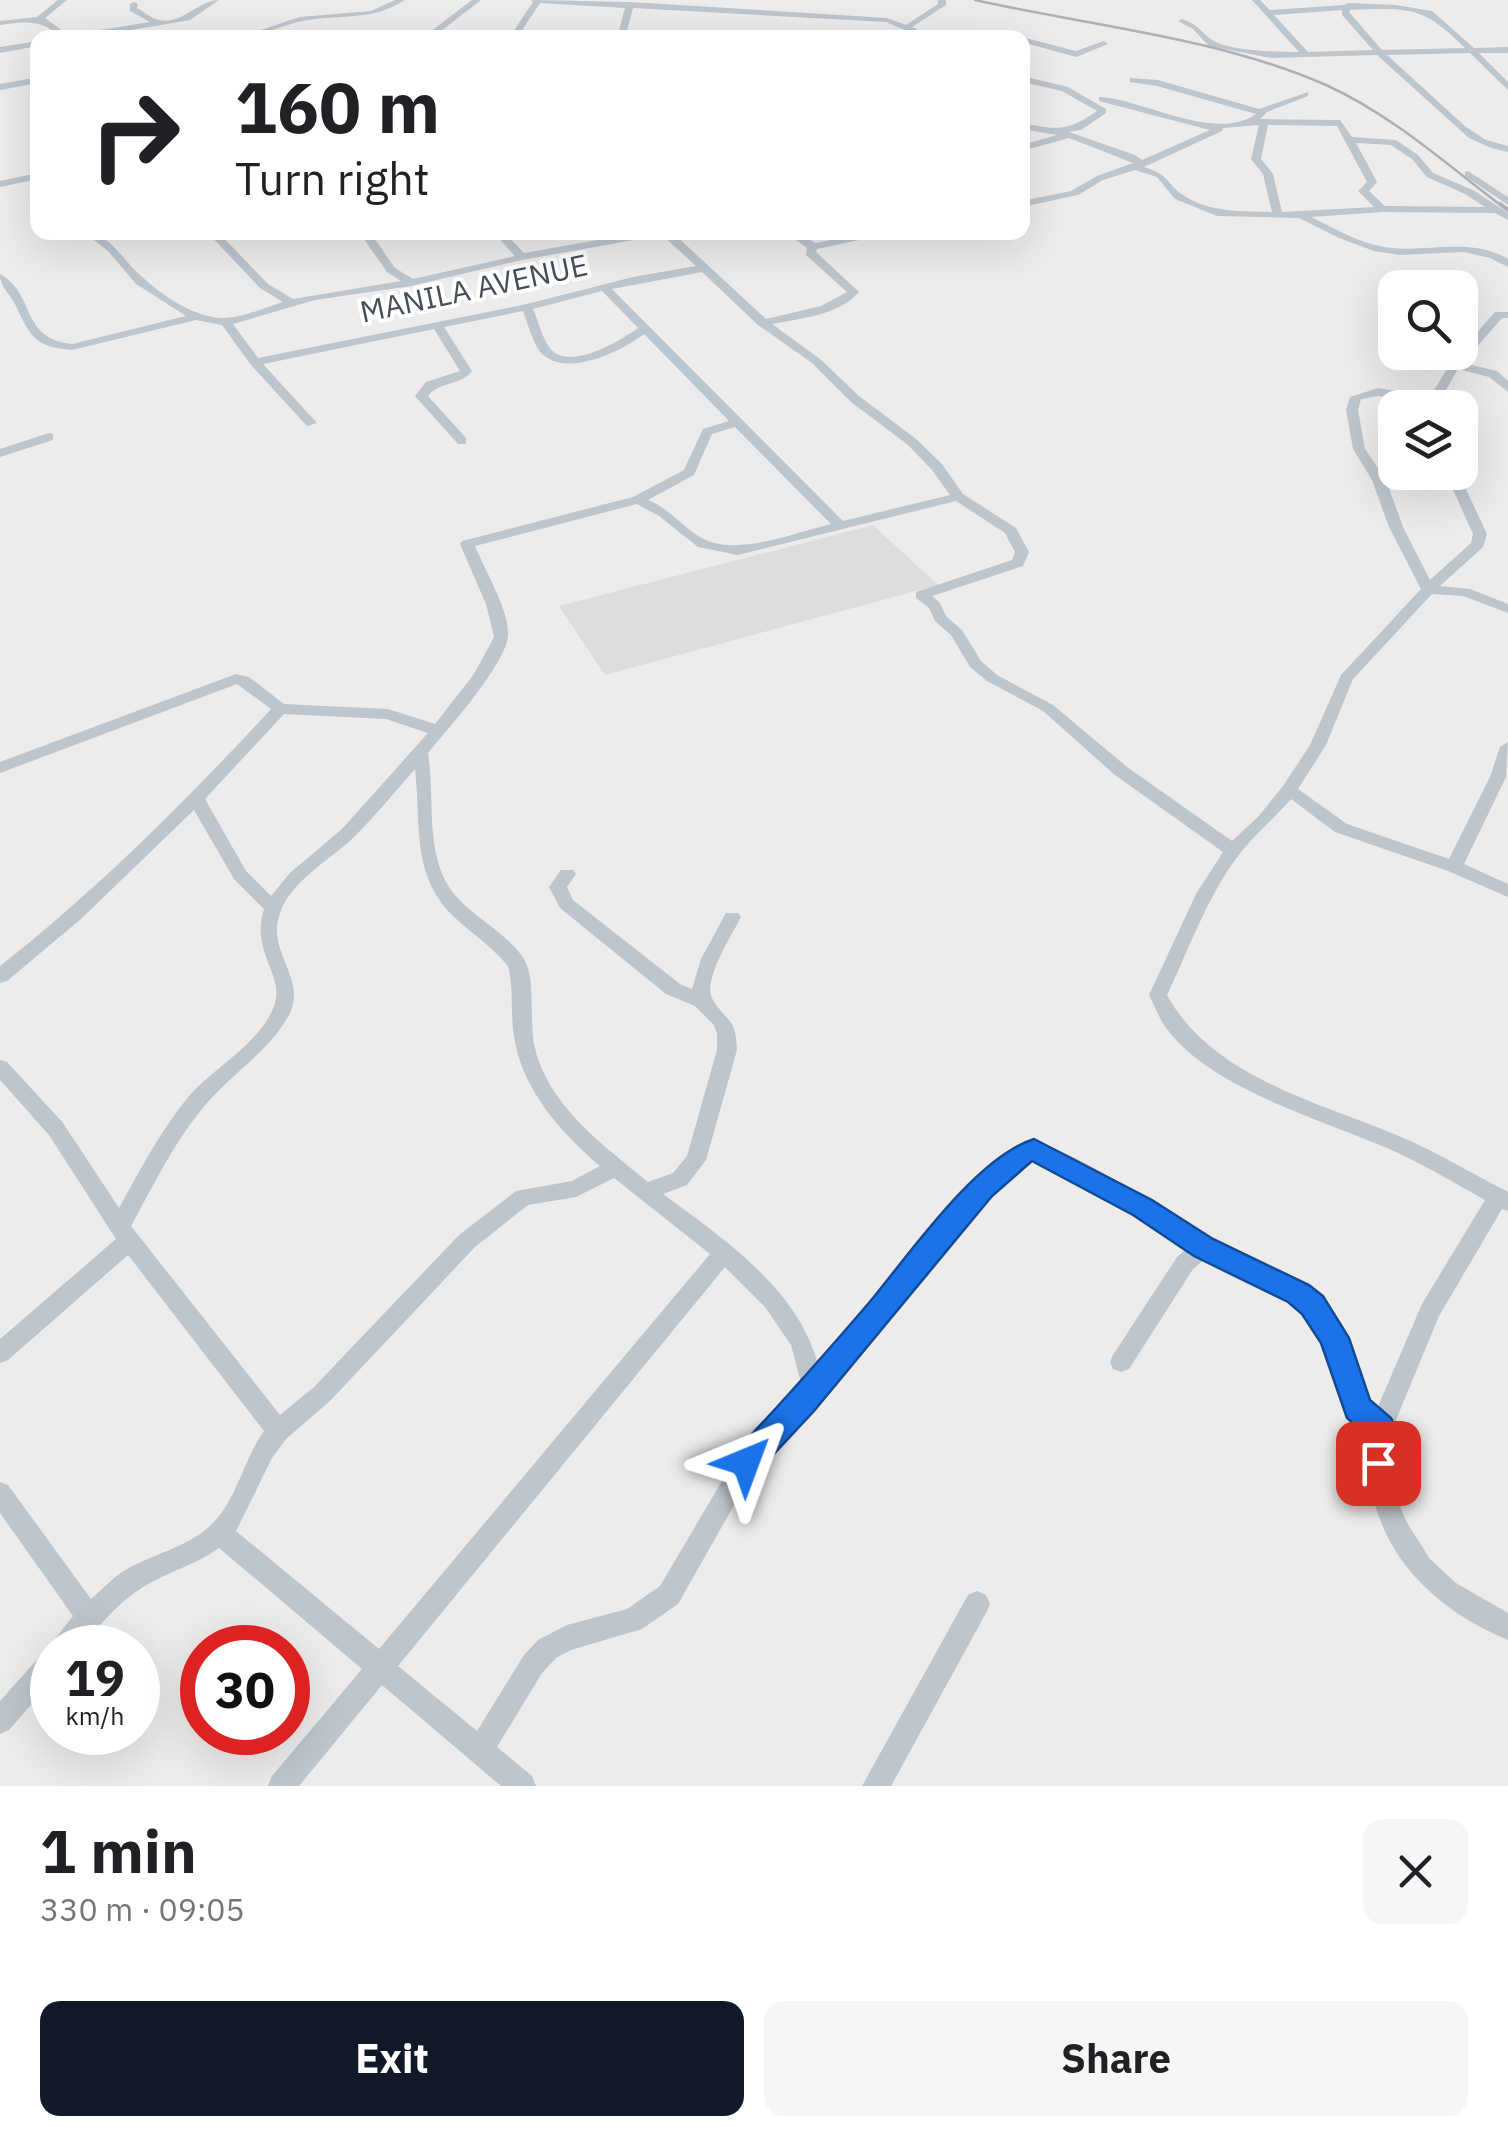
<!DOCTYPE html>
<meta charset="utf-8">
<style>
body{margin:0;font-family:"IBM Plex Sans",sans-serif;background:#f6f6f6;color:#202124;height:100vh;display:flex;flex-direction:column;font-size:38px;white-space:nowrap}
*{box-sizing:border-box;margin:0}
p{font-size:32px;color:#757577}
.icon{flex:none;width:55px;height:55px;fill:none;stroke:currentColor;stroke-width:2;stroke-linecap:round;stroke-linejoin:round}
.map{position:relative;height:1786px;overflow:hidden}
.sheet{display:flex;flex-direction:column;background:#fff;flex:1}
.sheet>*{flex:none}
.banner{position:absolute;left:30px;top:30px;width:1000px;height:210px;border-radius:20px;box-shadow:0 10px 40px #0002;background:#fff;color:#202124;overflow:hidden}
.tools{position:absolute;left:1378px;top:270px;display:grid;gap:20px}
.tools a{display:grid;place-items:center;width:100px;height:100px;border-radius:20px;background:#fff;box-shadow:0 10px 40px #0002;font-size:50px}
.speed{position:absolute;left:30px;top:1625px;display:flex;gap:20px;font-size:50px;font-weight:700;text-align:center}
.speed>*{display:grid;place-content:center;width:130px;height:130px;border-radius:50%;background:#fff;box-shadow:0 10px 40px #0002;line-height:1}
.speed small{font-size:25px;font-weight:400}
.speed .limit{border:15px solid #d22;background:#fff;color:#111}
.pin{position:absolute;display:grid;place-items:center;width:85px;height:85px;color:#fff;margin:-42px;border-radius:20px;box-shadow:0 5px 15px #0006}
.me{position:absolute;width:110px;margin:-55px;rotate:44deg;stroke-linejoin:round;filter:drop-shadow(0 0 8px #0008)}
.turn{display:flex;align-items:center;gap:35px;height:210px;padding:0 40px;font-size:45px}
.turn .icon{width:130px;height:130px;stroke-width:2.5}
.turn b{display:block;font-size:70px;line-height:85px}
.round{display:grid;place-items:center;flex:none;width:105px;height:105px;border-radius:20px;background:#f6f6f6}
.summary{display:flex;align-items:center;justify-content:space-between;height:170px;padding:0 40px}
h1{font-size:60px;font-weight:700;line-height:75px}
.cta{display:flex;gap:20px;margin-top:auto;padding:20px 40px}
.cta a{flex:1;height:115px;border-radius:20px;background:#111827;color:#fff;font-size:40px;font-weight:700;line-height:115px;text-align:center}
.cta a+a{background:#f6f6f6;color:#202124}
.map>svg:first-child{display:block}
.education{fill:#dfdcdc}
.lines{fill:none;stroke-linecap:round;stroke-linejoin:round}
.minor{fill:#bdc5cd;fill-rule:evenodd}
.rail-far1{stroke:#aeb0b5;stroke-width:2.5}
.rail{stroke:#aeb0b5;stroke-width:4}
.route{fill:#1a73e8;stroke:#114b97;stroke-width:2.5}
.labels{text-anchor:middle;stroke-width:8;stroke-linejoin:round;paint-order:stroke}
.far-street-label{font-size:30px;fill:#454e57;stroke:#fff}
</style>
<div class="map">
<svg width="1508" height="1786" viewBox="0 0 1508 1786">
<rect width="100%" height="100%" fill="#eeebeb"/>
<!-- education -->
<path class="education" d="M873,525L938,585L605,675L559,606Z"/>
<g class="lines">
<!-- minor -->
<g class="minor">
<path d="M58,0H67L45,18L68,35L150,22L130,11V4L134,2L138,4L137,8C143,11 152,19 159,20C183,25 198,0 219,0L190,20L84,38H61C42,18 25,22 0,25V21L37,17Z"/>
<path d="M395,0H405C369,23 337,13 298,22C277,27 259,38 237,38L300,17L371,11Z"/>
<path d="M472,0H481L432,38H422Z"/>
<path d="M531,0L630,2L887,18L906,25L938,4V0H946V5L912,27L935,38H923L886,22L633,8L625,38H617L625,8L540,3L517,38H509L533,2Z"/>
<path d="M1252,0H1260L1270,10L1344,5L1348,3L1396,5L1432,11L1474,48L1508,47V53H1479L1508,82V90L1470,53L1387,55L1466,127L1486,140L1508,146V152L1491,148L1469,138L1377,55L1271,58L1209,46L1193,29L1178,21L1182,19C1202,26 1203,36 1216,42C1233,51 1279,52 1299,52ZM1342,10V15L1373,50L1308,52L1274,15ZM1350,10C1409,8 1422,5 1465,48L1382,50L1349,12Z"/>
<path d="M864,32H867L871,34L869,38H860Z"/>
<path d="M985,36H1015L1019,38H981Z"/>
<path d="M1022,37L1076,51L1104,41L1108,44L1076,57L1022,42V38H1019Z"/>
<path d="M38,41V46L0,53V47Z"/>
<path d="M1022,76L1068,87L1106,109V113L1081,130L1069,132L1135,155L1142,160L1210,130L1099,101V97C1144,99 1215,143 1256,114L1157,86L1130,82V78L1158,80L1259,109L1308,92V96L1267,112L1260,119L1340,120L1352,137L1396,140L1418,155L1433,173L1473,190L1508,213V220L1495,213L1382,212L1311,217C1334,228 1359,243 1384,247C1427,254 1469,236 1508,259V267L1490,258L1464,252L1400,255L1374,251L1339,238L1299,218L1217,216L1175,199L1157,177L1135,170L1103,180L1078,195L1022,207V201L1071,191L1097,176L1133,163L1069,138L1022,151V145L1057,135L1022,129V123C1057,130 1067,132 1097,111L1062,91L1022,82ZM1259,125L1251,159L1263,174L1272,212C1242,211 1209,213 1183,195C1164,182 1172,176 1144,167L1222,131L1223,128ZM1268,125L1337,126L1367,182L1358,191L1374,207L1282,212L1273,174L1261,159ZM1356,143L1391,145L1412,159L1427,177L1465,194L1485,207L1385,206L1369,191L1377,182Z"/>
<path d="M38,77V83L0,90V84Z"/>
<path d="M1468,171L1508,197V205L1465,176V172Z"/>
<path d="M38,173V179L0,187V181Z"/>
<path d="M84,232C109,232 122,259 139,274C160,294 191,316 221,318C240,319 264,308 283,302L260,288L207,232H218L268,284L293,299L401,281L387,272L359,232H370L395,268L413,279L515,256L493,232H504L524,253L643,232H672L766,319L821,306L847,292L806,255L807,248L785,232H798L815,243L872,232H896L817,249L816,252L859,292C838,316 801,318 772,324L820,359L859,396L916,439L942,464L963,494L1016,528L1029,552L1023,566L932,596L940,603L946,616L962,630L981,661L997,675L1053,705L1127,767L1232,841L1258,817L1283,786L1310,745L1341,675L1421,589L1389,527L1372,480L1353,449L1346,410L1350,397L1378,388L1430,397L1451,362L1495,312H1508V318H1502L1463,363L1497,371L1508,381V392L1489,377L1458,369L1438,404L1378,396L1361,399L1358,410L1365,449L1386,480L1403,527L1430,580L1471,543L1473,534L1445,472H1458L1487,534L1483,547L1440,586L1470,589L1508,604V613L1463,596L1432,594L1353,679L1326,745L1298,789L1347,824L1449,859L1490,777L1500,747L1508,742L1506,777L1464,864L1508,884V897L1448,871L1335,832L1291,799C1274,819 1252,837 1238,856C1207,897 1189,949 1167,995C1212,1077 1318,1102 1399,1136C1437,1152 1471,1173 1508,1192V1211L1502,1209L1439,1316L1393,1427L1390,1463L1396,1496L1406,1521L1430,1559L1456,1583L1508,1613V1640C1417,1602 1360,1532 1369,1431C1335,1401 1339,1355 1313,1321C1288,1288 1241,1277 1205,1259L1193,1269L1129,1369L1121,1372L1113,1369L1110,1362L1113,1355L1177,1257L1187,1248L1089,1184L1035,1158L1005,1178L988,1194L902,1302L754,1470L678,1604L642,1629L571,1650L556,1658L542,1673L497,1747L532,1776L536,1786H501L382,1685L299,1786H268L272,1776L362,1669L219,1548C196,1565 167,1572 143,1587C119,1602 98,1626 81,1648H52V1681L9,1730L0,1734V1701L43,1653L52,1649L55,1639L73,1616L0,1513V1482L8,1485L91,1599C103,1589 114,1576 127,1569C154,1554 187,1547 210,1526C237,1501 243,1460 264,1431L128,1255L8,1360L0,1363V1339L116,1239L49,1135L0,1080V1060L7,1062L63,1123L119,1208C140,1170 161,1130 189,1096C214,1067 260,1044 274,1006C286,976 250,953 264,909L234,879L194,810L81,919L7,981L0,983V966C98,889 186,801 271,709L237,684L0,773V762L236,674L249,677L284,704L388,709L435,724L474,674L494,637L486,604L460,544L462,541L633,497L684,470L703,429L729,421L644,334C622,351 568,378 542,354C533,345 528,324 523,311L444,327L472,371C461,386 439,381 428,396L466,438V444H458L415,396L426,382L460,371L434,329L263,364L317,423L307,426L251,365L222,325L196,320L72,350C33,347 30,335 14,302C8,292 0,286 0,274C37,295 19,338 72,344L186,316L136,284L108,251ZM662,235L696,266L633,277L527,304L258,358L233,324L315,300L411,286L522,260ZM702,272L758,325L812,363L851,402L908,445L932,470L950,495L843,521L612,289ZM602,291L638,328C620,341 567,373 549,347C542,337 538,320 533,309ZM735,427L831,524C793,533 735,558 700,537C681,526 669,508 648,500L694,475L712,434ZM956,501L1005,533L1015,552L1012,560L916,592V598L929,608L935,621L951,635L970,667L987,681L1043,711L1115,775L1223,852L1196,894L1149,995C1155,1006 1159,1019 1167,1029C1211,1088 1317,1118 1382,1146C1418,1161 1451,1181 1485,1200L1422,1304L1377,1409C1352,1379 1352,1336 1328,1306C1300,1272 1251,1263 1214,1243C1153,1209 1101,1163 1034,1141C972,1162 937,1229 897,1277C872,1307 845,1336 818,1364C797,1288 724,1239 663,1194L687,1185L706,1160L737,1050C736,1017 727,1023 713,1000C701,982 732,935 741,917L738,913H726L701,959L692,989L680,984L573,900L567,887L576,874L573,870H561L549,887L560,908L666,994L695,1006L714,1025L717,1034V1050L687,1156L673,1173L648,1182C603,1145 546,1104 534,1044C530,1021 534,987 528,968C517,936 468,917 449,887C425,849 435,796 428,753C447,730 506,664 508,636C510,611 484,569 475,546L637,504L659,516L698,547L738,555ZM284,714L386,719L428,733L342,829L290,873L271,896L246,871L205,799ZM415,769C421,820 411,871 449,912C468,931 491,945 508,966C514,988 510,1013 514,1036C521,1088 561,1133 600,1166L572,1181L516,1191L459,1235L314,1387L280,1415L131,1226C153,1186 173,1144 202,1109C229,1075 268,1053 289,1015C307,981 270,954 278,920C286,883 328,862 354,837C375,816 395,792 415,769ZM614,1178L710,1254L379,1649L236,1531L272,1458L286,1439L330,1401L475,1247L528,1205L576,1197ZM725,1267L765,1307L791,1345L801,1383L738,1454L660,1586L627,1609L567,1625L538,1640L524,1655L477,1731L398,1666Z"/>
<path d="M49,433L53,434V440L0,457V449Z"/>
<path d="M977,1591L986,1595L990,1604L986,1613L891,1786H862L968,1595Z"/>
</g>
<!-- rail-far1 -->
<path class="rail-far1" d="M975,0C1091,26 1216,37 1326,85C1392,115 1446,164 1503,207"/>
<!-- rail -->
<path class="rail" d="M1500,204L1508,210"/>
</g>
<!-- route -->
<path class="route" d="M1034,1139L1152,1200L1213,1239L1309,1285L1323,1296L1349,1338L1370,1400L1391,1418L1396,1428L1389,1473L1378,1477L1367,1473L1363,1463L1365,1433L1347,1418L1321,1343L1302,1314L1288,1302L1194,1256L1133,1215L1032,1161L992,1196L814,1411L757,1472L746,1476L735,1472L731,1462L735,1452C781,1404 825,1354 868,1304C909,1255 975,1158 1034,1139Z"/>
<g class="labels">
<!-- far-street labels -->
<g class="far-street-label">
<text transform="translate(474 289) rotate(-12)" y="10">MANILA AVENUE</text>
</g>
</g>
</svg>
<div class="tools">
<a><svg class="icon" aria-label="search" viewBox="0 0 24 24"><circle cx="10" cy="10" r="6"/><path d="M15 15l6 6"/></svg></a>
<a><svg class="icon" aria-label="layers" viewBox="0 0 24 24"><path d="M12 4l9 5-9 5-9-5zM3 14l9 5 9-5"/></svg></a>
</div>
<div class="speed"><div>19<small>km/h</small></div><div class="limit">30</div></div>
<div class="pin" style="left:1378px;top:1463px;background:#d93025"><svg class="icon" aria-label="arrive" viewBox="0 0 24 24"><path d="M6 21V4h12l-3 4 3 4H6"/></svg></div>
<svg class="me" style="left:746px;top:1462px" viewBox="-20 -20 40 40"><path d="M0-17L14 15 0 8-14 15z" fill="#1a73e8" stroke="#fff" stroke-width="4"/></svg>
<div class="banner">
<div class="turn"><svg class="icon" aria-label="right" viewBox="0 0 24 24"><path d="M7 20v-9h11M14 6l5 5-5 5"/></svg><div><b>160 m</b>Turn right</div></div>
</div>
</div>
<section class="sheet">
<div class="summary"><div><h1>1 min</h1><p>330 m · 09:05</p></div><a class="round"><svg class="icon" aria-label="close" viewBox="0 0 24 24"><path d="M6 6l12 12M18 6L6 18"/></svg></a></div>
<div class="cta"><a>Exit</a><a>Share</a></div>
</section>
